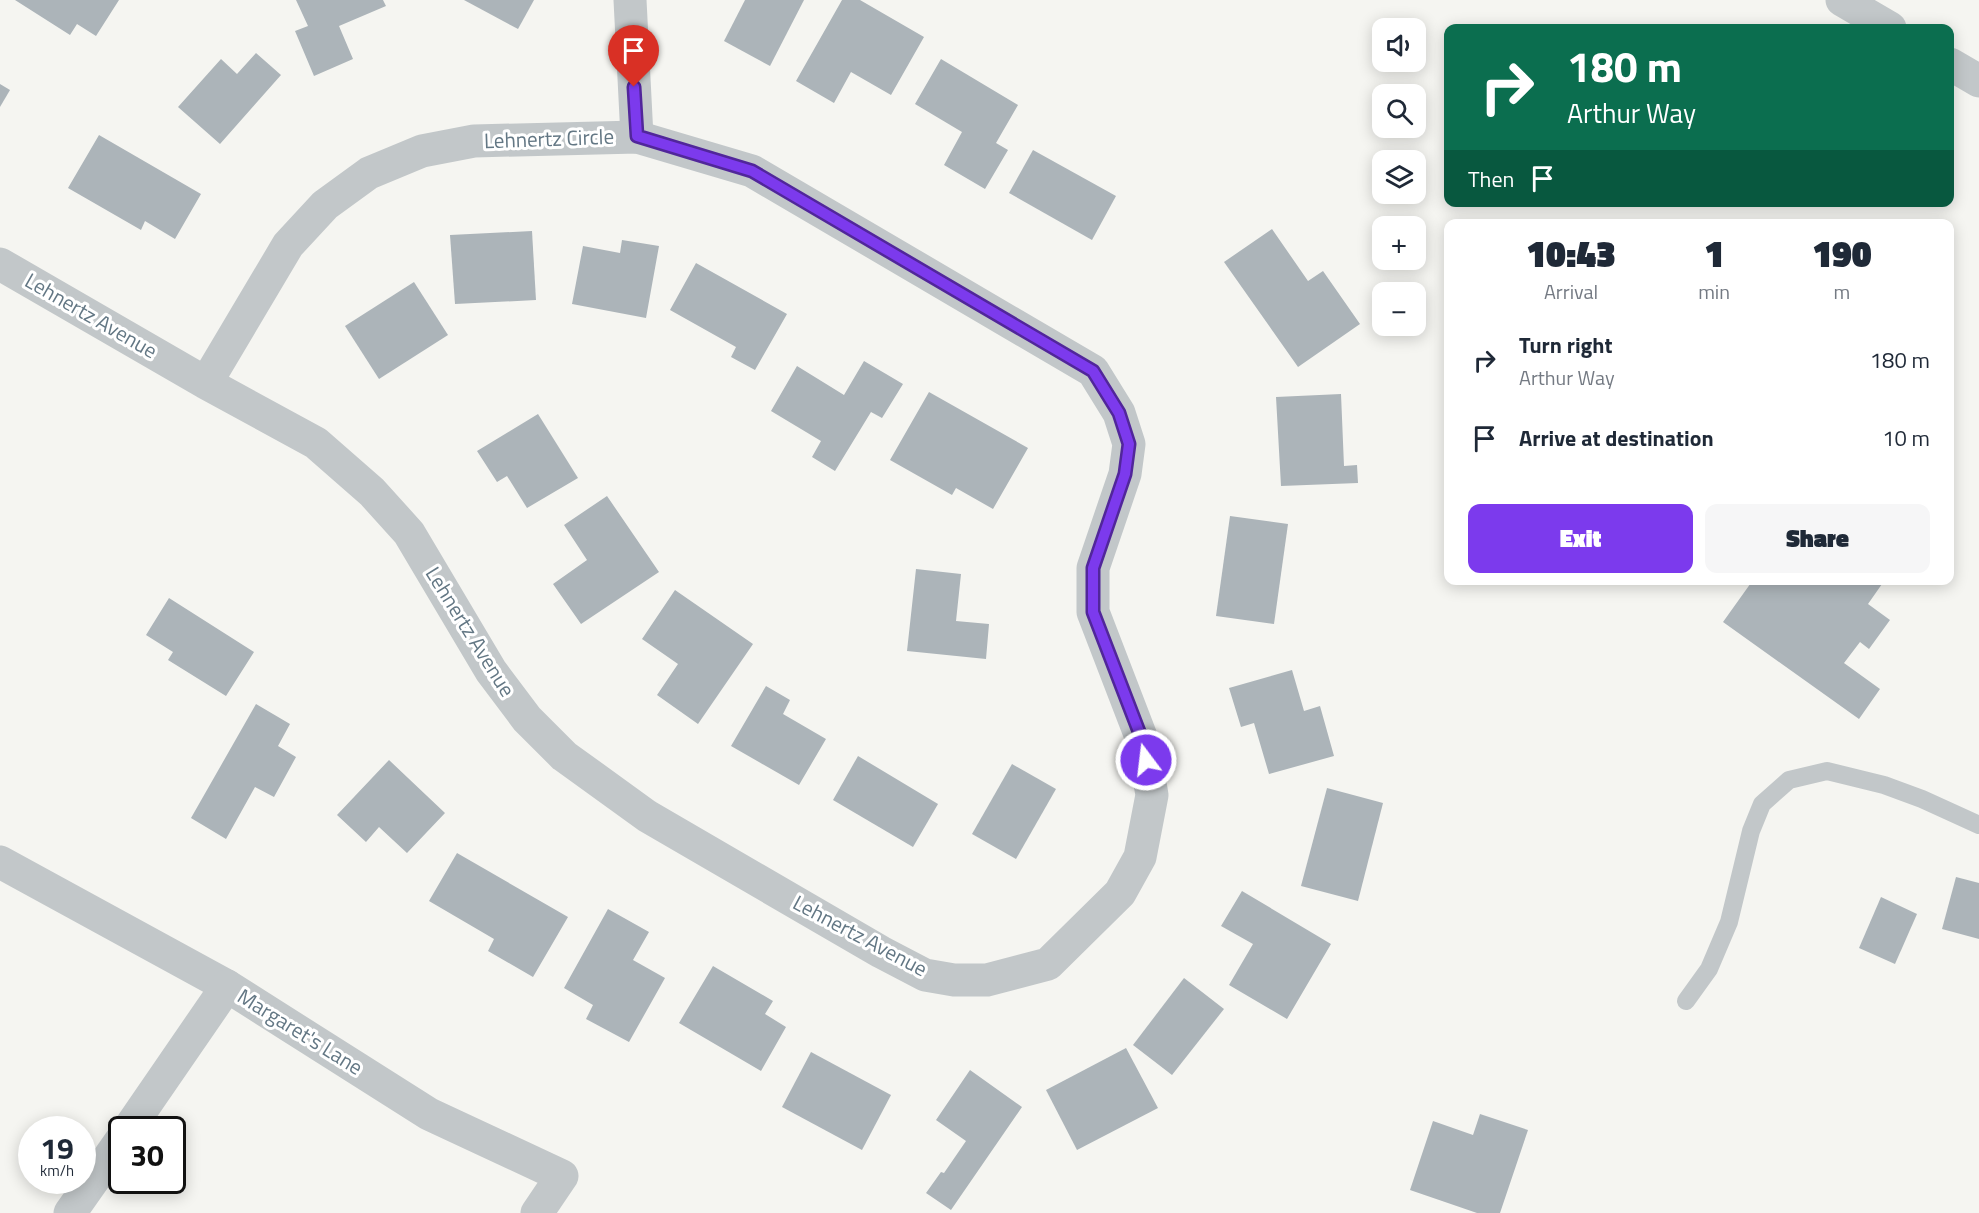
<!DOCTYPE html>
<meta charset="utf-8">
<style>
body{margin:0;font-family:"Titillium Web",sans-serif;background:#f6f6f7;color:#1f2937;height:100vh;display:flex;flex-direction:column;font-size:22px;white-space:nowrap}
*{box-sizing:border-box;margin:0}
p{font-size:20px;color:#747a83}
.icon{flex:none;width:33px;height:33px;fill:none;stroke:currentColor;stroke-width:2;stroke-linecap:round;stroke-linejoin:round}
.map{position:relative;flex:1;overflow:hidden}
.drawer{position:absolute;left:1444px;top:219px;width:510px;height:366px;display:flex;flex-direction:column;background:#fff;border-radius:12px;box-shadow:0 3px 15px #0003}
.drawer>*{flex:none}
.hud{position:absolute;left:1444px;top:24px;width:510px;height:183px;border-radius:12px;box-shadow:0 3px 15px #0003;background:#0b6e4f;color:#fff;overflow:hidden}
.buttons{position:absolute;left:1372px;top:18px;display:grid;gap:12px}
.buttons a{display:grid;place-items:center;width:54px;height:54px;border-radius:12px;background:#fff;box-shadow:0 3px 15px #0003;font-size:30px}
.speed{position:absolute;left:18px;top:1116px;display:flex;gap:12px;font-size:30px;font-weight:700;text-align:center}
.speed>*{display:grid;place-content:center;width:78px;height:78px;border-radius:50%;background:#fff;box-shadow:0 3px 15px #0003;line-height:1}
.speed small{font-size:15px;font-weight:400}
.speed .limit{border:3px solid #111;border-radius:9px;background:#fff;color:#111}
.pin{position:absolute;display:grid;place-items:center;width:51px;height:51px;color:#fff;margin:-62px -26px;border-radius:50% 50% 50% 0;rotate:-45deg;box-shadow:0 0 6px #0007}
.pin .icon{rotate:45deg}
.me{position:absolute;width:66px;margin:-33px;rotate:345deg;stroke-linejoin:round;filter:drop-shadow(0 0 4px #0008)}
.turn{display:flex;align-items:center;gap:21px;height:126px;padding:0 24px;font-size:27px}
.turn .icon{width:78px;height:78px;stroke-width:2.5}
.turn b{display:block;font-size:42px;line-height:51px}
.then{display:flex;align-items:center;height:57px;padding:0 24px;background:#0003;gap:12px;font-size:22px}
.eta{display:flex;justify-content:space-evenly;align-items:center;height:102px;text-align:center}
.eta b{font-size:36px;font-weight:800;line-height:42px}
.primary-button{display:flex;gap:12px;margin-top:auto;padding:12px 24px}
.primary-button a{flex:1;height:69px;border-radius:12px;background:#7c3aed;color:#fff;font-size:24px;font-weight:800;line-height:69px;text-align:center}
.primary-button a+a{background:#f6f6f7;color:#1f2937}
ul{padding:0;list-style:none}
li{display:flex;align-items:center;gap:18px;height:78px;padding:0 24px}
li div{flex:1}
li b{display:block;font-size:22px}
li em{font-style:normal}
.map>svg:first-child{display:block}
.building{fill:#acb4b9}
.lines{fill:none;stroke-linecap:round;stroke-linejoin:round}
.lane{stroke:#c2c7c9;stroke-width:18}
.street{stroke:#c2c7c9;stroke-width:33}
.route-casing{stroke:#51269a;stroke-width:15}
.route{stroke:#7c3aed;stroke-width:10}
.labels{text-anchor:middle;stroke-width:6;stroke-linejoin:round;paint-order:stroke}
.street-label{font-size:21px;fill:#637784;stroke:#fff}
</style>
<div class="map">
<svg width="1979" height="1213" viewBox="0 0 1979 1213">
<rect width="100%" height="100%" fill="#f5f5f1"/>
<!-- building -->
<g class="building">
<path d="M15,0H119L96,36L77,24L70,35Z"/>
<path d="M296,0H383L386,6L339,26L353,59L314,76L295,31L308,26Z"/>
<path d="M464,0H534L518,29Z"/>
<path d="M745,0H804L770,66L724,41Z"/>
<path d="M842,0H860L924,37L891,95L851,72L834,103L796,81Z"/>
<path d="M256,53L281,75L220,144L178,107L221,59L237,74Z"/>
<path d="M941,59L1018,105L996,143L1008,150L985,189L944,165L962,132L915,104Z"/>
<path d="M0,84L10,90L0,107Z"/>
<path d="M99,135L201,194L175,239L145,221L141,230L68,188Z"/>
<path d="M1033,150L1116,196L1092,240L1009,193Z"/>
<path d="M1272,229L1308,281L1323,271L1360,324L1298,367L1224,262Z"/>
<path d="M532,231L536,300L455,304L450,235Z"/>
<path d="M622,240L659,246L646,318L572,304L583,246L620,253Z"/>
<path d="M696,263L787,314L755,370L731,357L736,347L670,310Z"/>
<path d="M414,282L448,335L379,379L345,326Z"/>
<path d="M864,361L903,384L882,418L871,412L835,471L812,457L821,441L771,411L797,366L844,395Z"/>
<path d="M929,392L1028,448L993,509L956,488L952,495L890,460Z"/>
<path d="M1341,394L1344,466L1357,465L1358,483L1281,486L1276,397Z"/>
<path d="M538,414L578,478L527,508L507,476L497,482L477,451Z"/>
<path d="M607,496L659,572L581,624L553,584L587,560L564,525Z"/>
<path d="M1230,516L1288,524L1274,624L1216,616Z"/>
<path d="M916,569L961,574L956,621L989,624L986,659L907,651Z"/>
<path d="M1753,580H1828L1832,583L1834,580H1877L1882,584L1868,604L1890,620L1869,649L1860,642L1844,663L1880,689L1859,719L1723,622Z"/>
<path d="M675,590L753,644L698,724L657,695L678,664L642,639Z"/>
<path d="M169,598L254,652L226,696L168,660L173,652L146,635Z"/>
<path d="M1292,670L1304,711L1320,706L1334,756L1269,774L1254,723L1241,727L1229,688Z"/>
<path d="M766,686L790,700L783,714L826,739L799,785L731,746Z"/>
<path d="M256,704L290,724L278,746L296,757L274,797L255,787L226,839L191,818Z"/>
<path d="M858,756L938,804L913,847L833,800Z"/>
<path d="M389,760L445,813L407,853L379,827L366,842L337,815Z"/>
<path d="M1012,764L1056,789L1016,859L972,834Z"/>
<path d="M1327,788L1383,803L1358,901L1301,886Z"/>
<path d="M457,853L568,917L533,977L488,951L494,939L429,901Z"/>
<path d="M1956,877L1979,883V939L1942,929Z"/>
<path d="M1242,891L1331,944L1287,1019L1229,985L1253,944L1221,926Z"/>
<path d="M1881,897L1917,914L1895,964L1859,948Z"/>
<path d="M608,909L649,932L633,960L665,978L629,1042L586,1019L593,1005L564,988Z"/>
<path d="M713,966L773,1001L765,1014L786,1027L761,1071L679,1023Z"/>
<path d="M1184,978L1224,1009L1172,1075L1133,1045Z"/>
<path d="M1126,1048L1158,1108L1077,1150L1046,1090Z"/>
<path d="M811,1052L891,1095L862,1150L782,1107Z"/>
<path d="M970,1070L1022,1107L951,1210L926,1193L941,1172L944,1173L966,1141L936,1120Z"/>
<path d="M1480,1114L1528,1130L1500,1213H1477L1410,1190L1433,1121L1473,1135Z"/>
</g>
<g class="lines">
<!-- lane -->
<path class="lane" d="M1686,1001L1709,969L1729,922L1751,831L1762,804L1789,780L1827,771L1884,785L1922,799L1979,825"/>
<!-- street -->
<g class="street">
<path d="M630,0L637,137"/>
<path d="M1842,0L1890,28"/>
<path d="M1950,64L1979,81"/>
<path d="M0,264L206,383L316,443L372,492L409,533L491,671L527,719L564,756L647,816L881,952L925,975L954,980H987L1048,964L1120,893L1140,857L1152,795L1143,742L1093,612V568L1125,474L1129,444L1119,413L1093,371L752,171L637,137L474,141L422,151L369,173L325,205L288,245L206,383"/>
<path d="M0,862L227,986L429,1114L562,1176L537,1213"/>
<path d="M128,1130L227,986"/>
<path d="M70,1213L122,1139"/>
</g>
</g>
<g class="lines">
<defs>
<path id="route" d="M634,87L637,136L752,171L1093,371L1119,413L1129,444L1125,474L1093,568V612L1143,742L1146,760"/>
</defs>
<!-- route casing -->
<use href="#route" class="route-casing"/>
<!-- route -->
<use href="#route" class="route"/>
</g>
<g class="labels">
<!-- street labels -->
<g class="street-label">
<text transform="translate(549 139) rotate(-2)" y="7">Lehnertz Circle</text>
<text transform="translate(91 316) rotate(30)" y="7">Lehnertz Avenue</text>
<text transform="translate(470 632) rotate(58)" y="7">Lehnertz Avenue</text>
<text transform="translate(860 936) rotate(28)" y="7">Lehnertz Avenue</text>
<text transform="translate(300 1032) rotate(32)" y="7">Margaret's Lane</text>
</g>
</g>
</svg>
<div class="buttons">
<a><svg class="icon" aria-label="sound" viewBox="0 0 24 24"><path d="M4 9h4l5-4v14l-5-4H4zM17 9q2 3 0 6"/></svg></a>
<a><svg class="icon" aria-label="search" viewBox="0 0 24 24"><circle cx="10" cy="10" r="6"/><path d="M15 15l6 6"/></svg></a>
<a><svg class="icon" aria-label="layers" viewBox="0 0 24 24"><path d="M12 4l9 5-9 5-9-5zM3 14l9 5 9-5"/></svg></a>
<a>+</a>
<a>−</a>
</div>
<div class="speed"><div>19<small>km/h</small></div><div class="limit">30</div></div>
<div class="pin" style="left:634px;top:87px;background:#d93025"><svg class="icon" aria-label="arrive" viewBox="0 0 24 24"><path d="M6 21V4h12l-3 4 3 4H6"/></svg></div>
<svg class="me" style="left:1146px;top:760px" viewBox="-20 -20 40 40"><circle r="17" fill="#7c3aed" stroke="#fff" stroke-width="3"/><path d="M0-11L8 9 0 5-8 9z" fill="#fff"/></svg>
<div class="hud">
<div class="turn"><svg class="icon" aria-label="right" viewBox="0 0 24 24"><path d="M7 20v-9h11M14 6l5 5-5 5"/></svg><div><b>180 m</b>Arthur Way</div></div>
<div class="then">Then<svg class="icon" aria-label="arrive" viewBox="0 0 24 24"><path d="M6 21V4h12l-3 4 3 4H6"/></svg></div>
</div>
<section class="drawer">
<div class="eta">
<div><b>10:43</b><p>Arrival</p></div>
<div><b>1</b><p>min</p></div>
<div><b>190</b><p>m</p></div>
</div>
<ul>
<li><svg class="icon" aria-label="right" viewBox="0 0 24 24"><path d="M7 20v-9h11M14 6l5 5-5 5"/></svg><div><b>Turn right</b><p>Arthur Way</p></div><em>180 m</em></li>
<li><svg class="icon" aria-label="arrive" viewBox="0 0 24 24"><path d="M6 21V4h12l-3 4 3 4H6"/></svg><div><b>Arrive at destination</b></div><em>10 m</em></li>
</ul>
<div class="primary-button"><a>Exit</a><a>Share</a></div>
</section>
</div>
